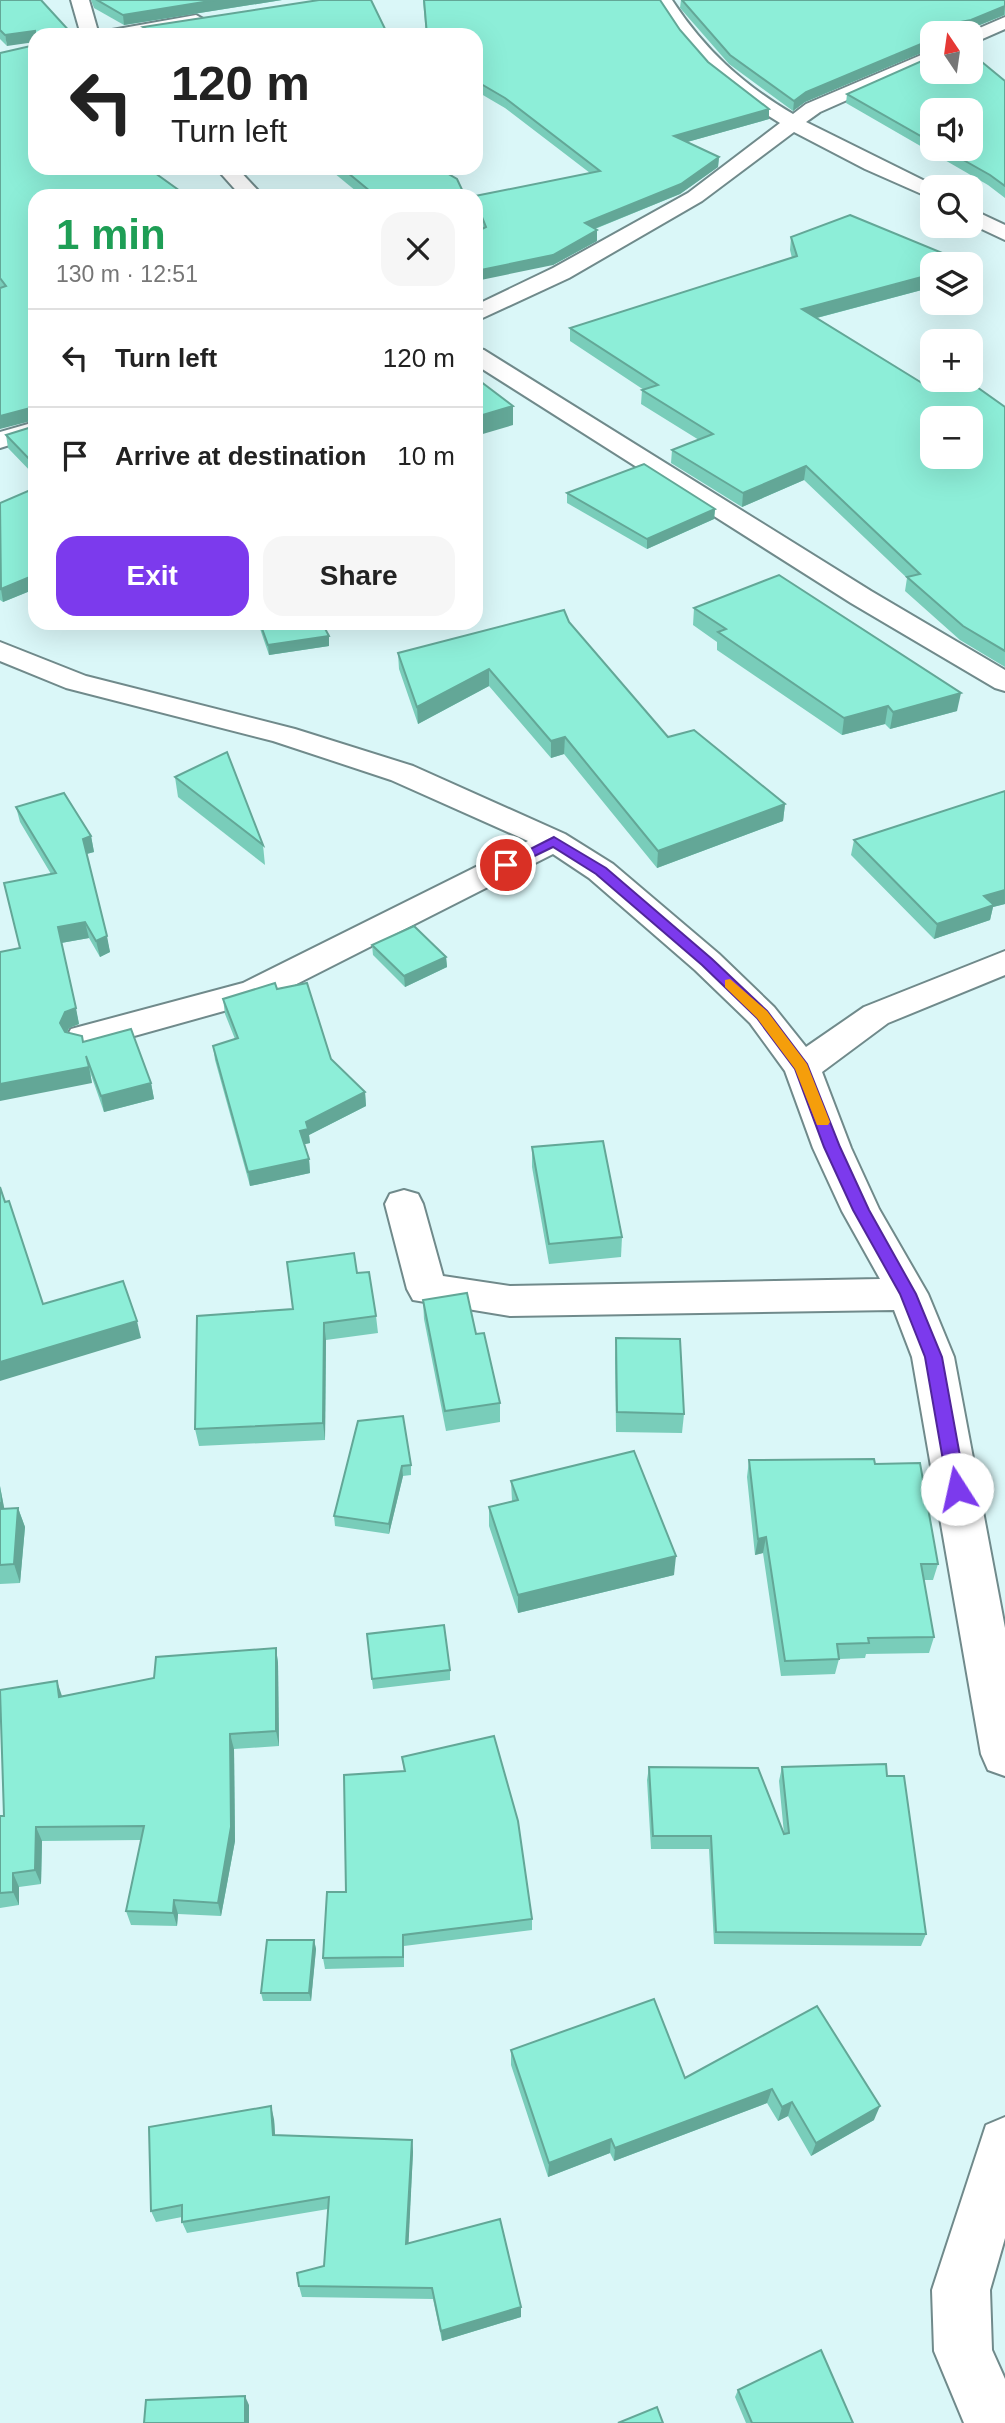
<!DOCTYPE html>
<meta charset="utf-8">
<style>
body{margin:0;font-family:Helvetica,sans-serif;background:#f6f6f6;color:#222;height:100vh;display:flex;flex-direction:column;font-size:26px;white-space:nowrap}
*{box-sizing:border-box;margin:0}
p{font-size:23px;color:#767676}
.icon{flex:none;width:38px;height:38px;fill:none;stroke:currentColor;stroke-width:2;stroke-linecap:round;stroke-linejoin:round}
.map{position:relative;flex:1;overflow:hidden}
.drawer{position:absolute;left:28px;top:189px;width:455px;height:441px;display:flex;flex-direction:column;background:#fff;border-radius:21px;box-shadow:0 7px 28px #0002}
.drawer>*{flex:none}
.banner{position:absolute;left:28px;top:28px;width:455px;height:147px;border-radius:21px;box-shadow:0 7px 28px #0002;background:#fff;color:#222;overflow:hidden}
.needle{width:46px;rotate:347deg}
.buttons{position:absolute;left:920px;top:21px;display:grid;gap:14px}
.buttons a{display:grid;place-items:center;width:63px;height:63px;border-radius:14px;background:#fff;box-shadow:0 7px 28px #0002;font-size:35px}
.pin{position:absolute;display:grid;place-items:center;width:60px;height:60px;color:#fff;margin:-30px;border:4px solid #fff;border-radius:50%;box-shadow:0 2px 7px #0007}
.me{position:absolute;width:77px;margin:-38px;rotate:350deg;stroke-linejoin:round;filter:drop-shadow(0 0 5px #0008)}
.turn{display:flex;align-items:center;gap:24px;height:147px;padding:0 28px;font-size:32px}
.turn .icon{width:91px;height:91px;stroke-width:2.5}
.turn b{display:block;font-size:49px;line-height:60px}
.round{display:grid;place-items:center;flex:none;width:74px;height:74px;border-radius:21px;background:#f6f6f6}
.headline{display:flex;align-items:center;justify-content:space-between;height:119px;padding:0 28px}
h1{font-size:42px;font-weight:700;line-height:52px;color:#1e9e55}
.button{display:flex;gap:14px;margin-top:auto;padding:14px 28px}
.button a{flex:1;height:80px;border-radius:21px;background:#7c3aed;color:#fff;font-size:28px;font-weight:700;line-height:80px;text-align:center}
.button a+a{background:#f6f6f6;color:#222}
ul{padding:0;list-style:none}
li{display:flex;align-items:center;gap:21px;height:98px;padding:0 28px;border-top:2px solid #e0e0e0}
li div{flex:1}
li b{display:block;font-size:26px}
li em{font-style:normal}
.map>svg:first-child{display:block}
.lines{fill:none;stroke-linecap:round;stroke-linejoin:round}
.minor-casing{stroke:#708a8b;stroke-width:4}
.minor{fill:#fff;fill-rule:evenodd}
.wall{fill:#79cdba;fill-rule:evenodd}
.shaded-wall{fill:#63a797}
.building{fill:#8deed8;stroke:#63a797;stroke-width:2;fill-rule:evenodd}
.route{fill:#7c3aed;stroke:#51269a;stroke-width:2}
.slow{fill:#f59e0b}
</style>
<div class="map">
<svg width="1005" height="2423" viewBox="0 0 1005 2423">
<rect width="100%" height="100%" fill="#daf7f8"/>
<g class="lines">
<defs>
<g id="minor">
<path d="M71,0H89L99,35H81Z"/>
<path d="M654,0H672C704,49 742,84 793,114L806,104L933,50V62L820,112L806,122L937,187H933V199L865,169L794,132L702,201L569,278L476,321V305L553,268L688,193L780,123C724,89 690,55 654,0Z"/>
<path d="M196,15L205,20L202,24L142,35H103L112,30Z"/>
<path d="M1005,17V29L971,44V33H968Z"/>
<path d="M216,168H237L263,196H241Z"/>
<path d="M971,209L1005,225V240L971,224Z"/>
<path d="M476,348L484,350L871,591L1005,670V691L995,688L851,603L476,365Z"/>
<path d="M35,422V437L0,448V432Z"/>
<path d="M0,642L86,676L295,729L413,766L565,834L613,864L719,954L774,1007L806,1047L864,1007L1005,951V975L888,1023L822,1072L851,1148L879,1209L928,1294L954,1357L1005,1628V1776L988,1770L981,1754L912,1357L894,1310L510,1316L413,1300L407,1289L385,1204L390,1194L404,1190L418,1194L423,1204L443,1276L510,1286L880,1279L842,1211L813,1148L785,1071L750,1023L695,970L589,878L553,854L267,999L84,1050L71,1047L66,1038L71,1029L243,983L528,841L391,780L273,741L66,688L0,661Z"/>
<path d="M1005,2117V2238L990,2290L992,2350L1005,2379V2423H964L934,2351L932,2290L986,2125Z"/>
</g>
</defs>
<!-- minor casing -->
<use href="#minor" class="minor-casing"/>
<!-- minor -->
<use href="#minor" class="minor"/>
</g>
<!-- wall -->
<g class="wall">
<path d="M0,0L7,46L0,39Z"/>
<path d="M91,0H282L124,25L94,8Z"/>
<path d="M423,0L680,30L708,62L769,109V119L687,142L719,157L718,167L680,194L595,229L597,230V241L553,265L482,229L476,212V196L590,173L505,108L476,91V35H426Z"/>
<path d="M681,0H1005V15L970,29L933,33V48L805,102L793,111L729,64L680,8Z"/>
<path d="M143,27L388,35H144Z"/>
<path d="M0,53L35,196V476L8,448L6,435L35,426V420L0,287Z"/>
<path d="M1005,81V198L988,185L846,103L847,94ZM933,110L971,149H933Z"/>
<path d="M328,168H438L465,196H362Z"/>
<path d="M791,237L933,287L817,318L922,383L1005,407V667L960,640L905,591L907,578L804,480L742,507L671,463L672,450L699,440L641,404L642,390H644L570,341V328L792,258L790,250Z"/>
<path d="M35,488V589L3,602L0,600V503Z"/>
<path d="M567,493L715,509L714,519L647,549L567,503Z"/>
<path d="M694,608L957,711L890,729L885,724L842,735L717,650V642L693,625Z"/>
<path d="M569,622L668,737L785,804L783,821L657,868L564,754L551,758L489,686L418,724L399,669L398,653Z"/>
<path d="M258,623H322L329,646L269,655Z"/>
<path d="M175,777L263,845L265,865L178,797Z"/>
<path d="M1005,791V904L993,907L990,920L934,939L851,855L854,840Z"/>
<path d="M16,807L91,836L94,852L87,854L110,952L100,957L89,938L61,943L79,1024L69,1028L67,1033L151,1083L154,1099L104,1112L90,1072L92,1083L20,948L51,874L20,822Z"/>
<path d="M372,945L446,957L447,967L405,987L373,955Z"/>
<path d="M277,989L331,1059L365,1092L366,1106L309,1135L310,1143L304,1144L309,1159L310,1173L250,1186L215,1060L213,1046L235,1039L225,1014L223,999Z"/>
<path d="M532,1147L622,1237L621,1257L549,1264L532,1167Z"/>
<path d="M357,1273L376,1316L378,1333L326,1340L325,1440L199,1446L195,1429L293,1309Z"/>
<path d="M423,1300L476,1334L500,1403V1422L446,1431L424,1319Z"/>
<path d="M616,1338L684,1414L682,1433L616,1432L615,1358Z"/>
<path d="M358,1421L411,1465V1475L403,1476L389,1534L335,1526L334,1516Z"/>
<path d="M749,1460L875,1464L938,1564L933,1580H924L934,1637L929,1653L866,1654L865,1658L839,1659L835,1674L781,1676L763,1553L755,1555L747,1477Z"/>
<path d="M511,1481L674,1575L518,1613L489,1526V1507L512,1501Z"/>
<path d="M0,1486L4,1509L18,1508L25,1527L20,1583L0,1584Z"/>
<path d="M367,1634L450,1670V1680L373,1689Z"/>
<path d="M276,1648L278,1663L279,1746L234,1749L235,1841L221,1916L178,1914L177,1926L131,1925L126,1911L141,1840L42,1841L41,1884L19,1887V1905L0,1908V1816H4L62,1696L154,1678Z"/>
<path d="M402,1757L532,1919V1930L404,1946V1967L325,1969L323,1958L346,1892L404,1771Z"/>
<path d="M649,1767L784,1834L779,1781L782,1767L887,1776L926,1934L921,1946L714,1944L709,1849H651L647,1780Z"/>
<path d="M314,1940L316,1949L311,2001H263L261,1993Z"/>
<path d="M817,2006L874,2120L811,2156L788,2116L778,2121L767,2103L614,2161L610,2153L548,2177L511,2065V2050L685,2078Z"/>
<path d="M274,2119L275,2135L412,2140L413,2152L408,2244L521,2307V2317L442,2341L433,2299L302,2297L299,2286L324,2266L328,2209L187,2233L182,2222V2217L156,2222L151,2211Z"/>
<path d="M738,2390L853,2423H746L735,2397Z"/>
</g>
<!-- shaded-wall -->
<g class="shaded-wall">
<path d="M216,0H282L124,25L123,15Z"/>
<path d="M1005,6L1004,15L970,29L949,33H938L939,26Z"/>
<path d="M35,31V42L7,46L5,35Z"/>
<path d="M933,39V48L805,102L793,111L794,101L806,92Z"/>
<path d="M769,109V119L673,146L674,136Z"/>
<path d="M719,157L718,167L680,194L584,233L585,223Z"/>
<path d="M597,230V241L553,265L476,281V271Z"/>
<path d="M933,274V287L801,322L802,309Z"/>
<path d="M513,406V425L476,436V417Z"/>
<path d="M34,407L35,420L0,429V416Z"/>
<path d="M806,466L804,480L742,507L743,493Z"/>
<path d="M715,509L714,519L647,549V539Z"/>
<path d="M32,576L35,589L3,602L1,589Z"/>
<path d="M329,636V646L269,655L268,645Z"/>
<path d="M489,669V686L418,724L417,707Z"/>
<path d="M961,693L957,711L890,729L893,712Z"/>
<path d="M888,706L885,724L842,735L844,718Z"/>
<path d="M565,737L564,754L551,758V741Z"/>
<path d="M785,804L783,821L657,868L658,851Z"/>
<path d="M91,836L94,852L86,854L83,839Z"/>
<path d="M1005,890V904L993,907L990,920L934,939L937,924L984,896Z"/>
<path d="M85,922L89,938L61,943L58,927Z"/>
<path d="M107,936L110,952L100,957L96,941Z"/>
<path d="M446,957L447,967L405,987L404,976Z"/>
<path d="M76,1008L79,1024L69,1028L64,1039L60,1023L65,1012Z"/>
<path d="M89,1067L92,1083L0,1101V1084Z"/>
<path d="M151,1083L154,1099L104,1112L101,1096Z"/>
<path d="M365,1092L366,1106L309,1135L310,1143L301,1145L300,1131L306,1122Z"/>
<path d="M309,1159L310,1173L250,1186L248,1172Z"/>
<path d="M137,1321L141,1338L0,1381V1362Z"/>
<path d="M324,1323L326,1340L325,1440L323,1423Z"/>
<path d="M402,1466L403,1476L389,1534V1524Z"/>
<path d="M0,1486L8,1528L1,1509Z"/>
<path d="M18,1508L25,1527L20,1583L14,1564Z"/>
<path d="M766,1537L763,1553L755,1555L758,1539Z"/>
<path d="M676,1556L674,1575L518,1613V1595Z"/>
<path d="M276,1648L278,1663L279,1746L276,1731Z"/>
<path d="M57,1681L62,1696L59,1697Z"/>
<path d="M230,1734L234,1749L235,1841L221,1916L218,1903Z"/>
<path d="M36,1827L42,1841L41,1884L35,1870Z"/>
<path d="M13,1873L19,1887V1905L13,1892Z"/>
<path d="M174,1900L178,1914L177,1926L173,1913Z"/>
<path d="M314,1940L316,1949L311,2001L309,1993Z"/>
<path d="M772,2089L767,2103L614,2161L615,2148Z"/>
<path d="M792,2102L788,2116L778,2121L782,2107Z"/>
<path d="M271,2106L274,2119L276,2148L273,2135Z"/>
<path d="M880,2106L874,2120L811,2156L816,2143Z"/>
<path d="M611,2139L610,2153L548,2177L549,2163Z"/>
<path d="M412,2140L413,2152L408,2255L406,2244Z"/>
<path d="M521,2307V2317L442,2341L441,2331Z"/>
<path d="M245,2396L249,2405V2423H245Z"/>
</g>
<!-- building -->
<g class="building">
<path d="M0,0H41L73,35H35V31L5,35L0,30Z"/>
<path d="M97,0H216L123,15Z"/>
<path d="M319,0H371L388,35H157L143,27Z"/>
<path d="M424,0H660L680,30L708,62L769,109L674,136L719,157L681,184L585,223L597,230L553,255L476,271V232L486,227L476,202V196H475L600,171L505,98L476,81V35H427Z"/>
<path d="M682,0H1005V6L971,20L939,26L948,33H933V39L806,92L794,101L730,55Z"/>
<path d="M35,45V168H148L187,196H35V465L6,435L35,426L34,407L0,416V288L6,286L0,278V53Z"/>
<path d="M971,53L1005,81V186L990,175L944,149H971V110H933V143L847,94L933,56V72H971Z"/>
<path d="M342,168H438L457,179L465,196H376Z"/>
<path d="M850,215L969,264H933V274L802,309L922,383L933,380H967L1005,407V651L963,626L907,577L920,574L806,466L743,493L672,450L713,434L642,390L658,385L570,328L797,256L791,237ZM933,418H971V457H933Z"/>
<path d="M476,378L513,406L476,417Z"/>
<path d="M644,464L715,509L647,539L567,493Z"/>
<path d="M35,488V577L32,576L1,589L0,503Z"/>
<path d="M779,575L961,693L893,712L888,706L844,718L718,632L726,629L694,608Z"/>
<path d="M564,610L569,622L668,737L694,730L785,804L658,851L565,737L551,741L489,669L417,707L398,653Z"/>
<path d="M260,623H322L329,636L268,645Z"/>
<path d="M227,752L263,845L175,777Z"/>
<path d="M1005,791V890L984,896L994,905L937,924L854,840Z"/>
<path d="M64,793L91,836L83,839L107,936L96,941L85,922L58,927L76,1008L65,1012L60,1023L65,1032L82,1036L83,1042L131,1029L151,1083L101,1096L86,1056L89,1067L0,1084V952L20,948L4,883L56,873L16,807Z"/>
<path d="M414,926L446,957L404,976L372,945Z"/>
<path d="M275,983L277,989L307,983L331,1059L365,1092L306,1122L308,1129L300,1131L309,1159L248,1172L213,1046L238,1038L223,999Z"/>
<path d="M603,1141L622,1237L549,1244L532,1147Z"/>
<path d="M0,1187L5,1202L9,1201L43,1304L123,1281L137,1321L0,1362Z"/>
<path d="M354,1253L357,1273L369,1272L376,1316L324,1323L323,1423L195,1429L197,1316L293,1309L287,1262Z"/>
<path d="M467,1293L476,1334L484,1333L500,1403L445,1411L423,1300Z"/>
<path d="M616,1338L680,1339L684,1414L617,1412Z"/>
<path d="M403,1416L411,1465L402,1466L389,1524L334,1516L358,1421Z"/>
<path d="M634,1451L676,1556L518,1595L489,1507L518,1500L511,1481Z"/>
<path d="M874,1459L875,1464L920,1463L938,1564H921L934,1637L868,1638L869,1643L837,1644L839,1659L785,1661L766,1537L758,1539L749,1460Z"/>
<path d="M0,1502L1,1509L18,1508L14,1564L0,1565Z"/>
<path d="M444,1625L450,1670L372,1679L367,1634Z"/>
<path d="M276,1648V1731L230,1734L231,1827L218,1903L174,1900L173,1913L126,1911L144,1826L36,1827L35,1870L13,1873V1892L0,1893V1816H4L0,1690L57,1681L59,1697L154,1678L156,1657Z"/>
<path d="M494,1736L518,1821L532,1919L403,1935V1957L323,1958L327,1892H346L344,1775L405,1771L402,1757Z"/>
<path d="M886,1764L887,1776H904L926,1934L716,1932L711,1836H653L649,1767L758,1768L784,1834L789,1833L782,1767Z"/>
<path d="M267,1940H314L309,1993H261Z"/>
<path d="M654,1999L685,2078L817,2006L880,2106L816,2143L792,2102L782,2107L772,2089L615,2148L611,2139L549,2163L511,2050Z"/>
<path d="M271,2106L273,2135L412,2140L406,2244L500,2219L521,2307L441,2331L432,2288L299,2286L297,2273L324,2266L329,2197L182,2222V2205L151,2211L149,2127Z"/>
<path d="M821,2350L853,2423H752L738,2390Z"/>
<path d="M245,2396V2423H144L146,2400Z"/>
<path d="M657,2407L663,2423H618Z"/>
</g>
<!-- route -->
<path class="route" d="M554,837L606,868L712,959L767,1011L807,1064L840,1147L869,1210L916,1294L942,1357L966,1489L963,1495H951L948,1489L925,1357L900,1294L853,1210L824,1147L795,1069L757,1018L702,965L596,874L553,847L510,868L499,865Z"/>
<!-- slow -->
<path class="slow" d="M730,979L767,1011L807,1064L830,1122L828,1125H817L795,1069L757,1018L725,987V980Z"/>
</svg>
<div class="buttons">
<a><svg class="needle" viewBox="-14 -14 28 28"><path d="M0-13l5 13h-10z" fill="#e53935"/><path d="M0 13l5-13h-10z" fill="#767676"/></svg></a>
<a><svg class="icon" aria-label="sound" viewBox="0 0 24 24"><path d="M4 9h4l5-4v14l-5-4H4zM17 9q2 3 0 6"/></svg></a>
<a><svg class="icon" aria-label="search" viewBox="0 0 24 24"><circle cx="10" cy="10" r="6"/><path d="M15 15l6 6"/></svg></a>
<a><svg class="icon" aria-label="layers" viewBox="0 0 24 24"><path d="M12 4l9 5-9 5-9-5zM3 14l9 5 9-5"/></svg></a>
<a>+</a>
<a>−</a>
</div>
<div class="pin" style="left:506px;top:865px;background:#d93025"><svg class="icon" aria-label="arrive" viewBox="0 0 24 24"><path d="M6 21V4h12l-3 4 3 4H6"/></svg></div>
<svg class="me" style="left:957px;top:1489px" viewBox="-20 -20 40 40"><circle r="19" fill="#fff"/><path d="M0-13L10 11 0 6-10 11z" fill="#7c3aed"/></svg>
<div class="banner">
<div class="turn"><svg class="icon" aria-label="left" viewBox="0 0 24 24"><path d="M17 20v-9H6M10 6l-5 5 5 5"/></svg><div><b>120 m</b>Turn left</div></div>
</div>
<section class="drawer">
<div class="headline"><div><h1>1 min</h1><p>130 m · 12:51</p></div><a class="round"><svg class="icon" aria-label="close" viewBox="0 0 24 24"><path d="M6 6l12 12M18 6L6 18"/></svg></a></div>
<ul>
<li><svg class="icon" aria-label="left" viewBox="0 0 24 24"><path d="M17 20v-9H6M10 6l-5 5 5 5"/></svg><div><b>Turn left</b></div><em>120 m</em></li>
<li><svg class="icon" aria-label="arrive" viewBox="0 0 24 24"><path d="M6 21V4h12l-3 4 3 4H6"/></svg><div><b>Arrive at destination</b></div><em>10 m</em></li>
</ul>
<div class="button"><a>Exit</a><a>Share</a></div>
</section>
</div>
